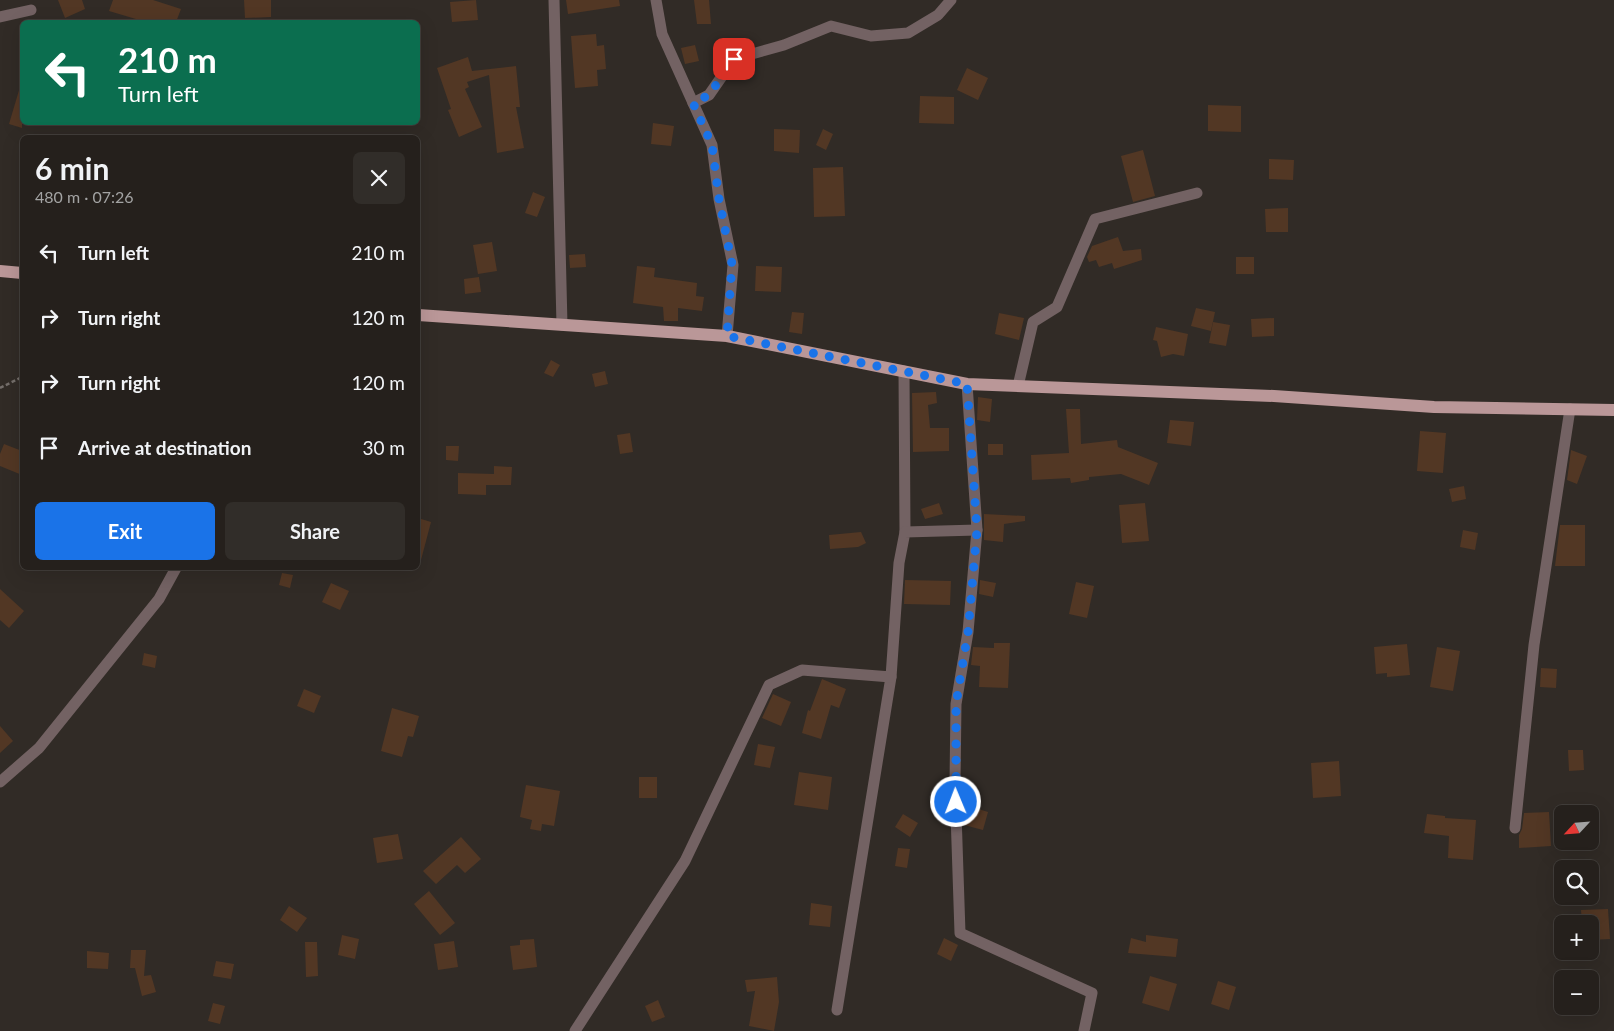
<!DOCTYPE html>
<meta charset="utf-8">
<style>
body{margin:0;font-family:Lato,sans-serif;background:#312d29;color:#f1f3f6;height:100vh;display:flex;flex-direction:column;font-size:19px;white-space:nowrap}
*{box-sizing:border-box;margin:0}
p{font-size:16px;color:#a3a3a3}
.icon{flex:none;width:28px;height:28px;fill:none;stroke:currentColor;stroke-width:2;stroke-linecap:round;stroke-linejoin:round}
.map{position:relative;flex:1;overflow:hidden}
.side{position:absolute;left:20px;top:135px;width:400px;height:435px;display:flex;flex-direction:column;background:#25201c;border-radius:8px;box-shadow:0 5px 20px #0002,0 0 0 1px #423e3b}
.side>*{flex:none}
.guide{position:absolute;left:20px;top:20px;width:400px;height:105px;border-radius:8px;box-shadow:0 5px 20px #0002,0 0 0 1px #423e3b;background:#0b6e4f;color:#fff;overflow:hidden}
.needle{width:32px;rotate:244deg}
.tools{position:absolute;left:1554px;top:805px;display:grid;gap:10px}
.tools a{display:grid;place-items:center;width:45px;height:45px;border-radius:8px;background:#25201c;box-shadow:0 5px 20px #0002,0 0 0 1px #423e3b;font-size:25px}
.pin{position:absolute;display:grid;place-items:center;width:42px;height:42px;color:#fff;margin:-21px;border-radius:10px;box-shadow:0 2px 8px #0006}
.me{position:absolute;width:55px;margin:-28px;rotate:359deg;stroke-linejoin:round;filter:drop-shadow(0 0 4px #0008)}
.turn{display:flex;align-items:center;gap:18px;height:105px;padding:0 15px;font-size:22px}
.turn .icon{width:65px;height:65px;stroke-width:2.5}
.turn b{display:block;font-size:35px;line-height:42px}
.round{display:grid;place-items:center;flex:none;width:52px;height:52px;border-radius:8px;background:#312d29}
.headline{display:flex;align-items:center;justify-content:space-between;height:85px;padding:0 15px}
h1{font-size:30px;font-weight:700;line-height:38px}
.action{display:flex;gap:10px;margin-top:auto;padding:10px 15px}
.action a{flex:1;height:58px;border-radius:8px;background:#1a73e8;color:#fff;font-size:20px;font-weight:700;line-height:58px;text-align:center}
.action a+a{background:#312d29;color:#f1f3f6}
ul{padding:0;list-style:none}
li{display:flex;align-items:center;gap:15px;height:65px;padding:0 15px}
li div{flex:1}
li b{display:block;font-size:19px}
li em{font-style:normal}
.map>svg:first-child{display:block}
.building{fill:#523724}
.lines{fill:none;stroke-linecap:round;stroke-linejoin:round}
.path{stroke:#746e6a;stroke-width:2.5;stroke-dasharray:4 2.5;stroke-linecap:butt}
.minor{stroke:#736263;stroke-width:11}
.primary{stroke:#ba9798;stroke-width:12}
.route{stroke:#1a73e8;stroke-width:9;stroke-dasharray:0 16.2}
</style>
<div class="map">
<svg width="1614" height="1031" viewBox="0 0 1614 1031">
<rect width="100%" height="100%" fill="#312b26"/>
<!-- building -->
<g class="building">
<path d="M58,0H82L85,9L65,18Z"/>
<path d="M113,0H153L181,9L176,22H146L109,11Z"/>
<path d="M244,0H271V17L245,18Z"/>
<path d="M476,0L478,20L452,22L450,2Z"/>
<path d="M566,0H619L620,6L568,14Z"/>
<path d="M694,0H709L711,24H697Z"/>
<path d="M596,34L597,46L604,45L606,69L597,70L598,86L575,88L571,36Z"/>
<path d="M695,45L699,61L685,64L681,48Z"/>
<path d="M468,57L472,71L516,66L520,107H516L524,148L497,153L489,75L467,82L469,87L465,89L482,127L459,137L448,110L451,109L437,68Z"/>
<path d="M967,68L988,78L978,100L957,90Z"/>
<path d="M20,87H22V128L9,124Z"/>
<path d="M920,96L954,97V124L919,123Z"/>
<path d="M1208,105L1241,106V132L1208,131Z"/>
<path d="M653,123L674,126L671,146L651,144Z"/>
<path d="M774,129L800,130L799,153L774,151Z"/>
<path d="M823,129L833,134L826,150L816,145Z"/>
<path d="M1143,150L1155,196L1133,202L1121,156Z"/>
<path d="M1269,159L1294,160L1293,180L1269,179Z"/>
<path d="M843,167L845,216L814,217L813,168Z"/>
<path d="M533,192L545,197L537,217L525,213Z"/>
<path d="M1288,208V232H1266L1265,209Z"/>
<path d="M1118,237L1123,251L1141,249L1142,260L1114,269L1112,263L1099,267L1096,260L1089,262L1087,257L1092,246Z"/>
<path d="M492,242L497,271L478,274L473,245Z"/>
<path d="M585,254L586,267L570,268L569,255Z"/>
<rect x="1236" y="257" width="18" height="17"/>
<path d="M637,266L655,268L654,277L697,283L696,296L704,297L702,311L678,308V321H664L663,307L633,303Z"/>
<path d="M756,266L782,267L781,292L755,291Z"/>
<path d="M479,277L481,292L465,294L464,279Z"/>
<path d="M1196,308L1215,312L1211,331L1191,326Z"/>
<path d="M792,312L804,313L802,334L789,332Z"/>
<path d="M999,313L1024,318L1019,340L995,334Z"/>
<path d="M1274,318V336L1252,337L1251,319Z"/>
<path d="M1213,322L1230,325L1226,346L1209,343Z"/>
<path d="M1156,327L1188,334L1184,356L1173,354L1161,357L1157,341L1153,340Z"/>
<path d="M551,360L560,365L553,377L544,373Z"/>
<path d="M605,371L608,384L595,387L592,374Z"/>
<path d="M936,392L937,403L928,405L930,428H949V451L913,452L912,393Z"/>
<path d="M978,397L992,399L990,422L977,420Z"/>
<path d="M1066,409H1080L1081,444L1117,440L1118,447L1158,463L1149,485L1121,474L1089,477V480L1071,483L1070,478L1032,480L1031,455L1069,453Z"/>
<path d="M1170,420L1194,422L1191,446L1167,443Z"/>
<path d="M1420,431L1446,433L1443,473L1417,471Z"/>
<path d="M630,433L633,452L620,454L617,435Z"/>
<path d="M4,444L22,451V475L0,466V454Z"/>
<rect x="988" y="444" width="15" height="11"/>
<path d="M446,446H459L458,461L446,460Z"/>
<path d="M1571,450L1587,456L1577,484L1567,480Z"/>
<path d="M494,466L512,467L511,485H486V495L458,494V473L494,474Z"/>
<path d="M1464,486L1466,499L1452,502L1449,489Z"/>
<path d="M939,503L943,514L925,519L921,509Z"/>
<path d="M1145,503L1149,541L1122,543L1119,505Z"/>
<path d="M984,514L1025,516V521L1004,524L1003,542L984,540Z"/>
<path d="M418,518L431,522L421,560H418Z"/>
<path d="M1560,525H1585V566H1555Z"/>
<path d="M1463,530L1478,533L1475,550L1460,547Z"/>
<path d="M861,532L866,543L858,547L830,549L829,535Z"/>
<path d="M282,573L293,575L290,588L279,585Z"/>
<path d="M905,580L951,581L950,605L904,604Z"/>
<path d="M980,580L996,583L993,597L979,594Z"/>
<path d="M1076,582L1094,586L1087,618L1069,614Z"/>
<path d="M331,583L349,591L340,610L322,602Z"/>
<path d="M0,589L24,611L9,628L0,620Z"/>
<path d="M994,643H1010L1008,688L979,687L980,666L971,665L973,647L994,648Z"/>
<path d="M1407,644L1410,675L1387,677V673L1376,674L1374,647Z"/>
<path d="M1437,647L1460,651L1453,691L1430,687Z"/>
<path d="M144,653L157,656L155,668L142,665Z"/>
<path d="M1541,668L1557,669L1556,688L1540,687Z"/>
<path d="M822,679L846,689L839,708L831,705L821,739L802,733L808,710L810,711Z"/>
<path d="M304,689L321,696L314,713L297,706Z"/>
<path d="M773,694L791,702L781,726L762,718Z"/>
<path d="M392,708L419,716L413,737L408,736L402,757L381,751Z"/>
<path d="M0,726L13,741L0,753Z"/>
<path d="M758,744L775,747L770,768L754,765Z"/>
<path d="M1568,750H1583L1584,770L1569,771Z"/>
<path d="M1339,761L1341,796L1313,798L1311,763Z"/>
<path d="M799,772L832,777L828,810L794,805Z"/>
<rect x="639" y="777" width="18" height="21"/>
<path d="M526,785L560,791L554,826L542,824L541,831L530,829L532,820L520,817Z"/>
<path d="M966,805L988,812L983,830L964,825Z"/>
<path d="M1549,812L1551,846L1519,848V835L1522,829L1524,813Z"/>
<path d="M903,814L918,823L910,837L895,827Z"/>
<path d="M1427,814L1445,816V818L1476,820L1473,860L1448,858L1449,836L1424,833Z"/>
<path d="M398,834L403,859L377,863L373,838Z"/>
<path d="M461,837L481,859L465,873L457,865L436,884L423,871Z"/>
<path d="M898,848L910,849L907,868L895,866Z"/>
<path d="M429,891L455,923L440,935L414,904Z"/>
<path d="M811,903L832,906L830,927L809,925Z"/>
<path d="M289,906L307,918L297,932L280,920Z"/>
<path d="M1608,909L1610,939L1590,940V924H1582L1581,910Z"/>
<path d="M342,935L359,939L355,959L338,955Z"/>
<path d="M1146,935L1178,939L1176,957L1128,953L1131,938L1146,942Z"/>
<path d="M944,938L958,945L951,961L937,954Z"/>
<path d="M534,939L537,967L513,970L510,946L520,945V940Z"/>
<path d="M454,941L458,967L438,970L434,944Z"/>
<path d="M305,942H317L318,976L306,977Z"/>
<path d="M131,950H146L144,976L151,975L156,992L142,996L135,968H130Z"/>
<path d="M87,951L109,953L108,969L87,968Z"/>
<path d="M216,961L234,964L231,979L213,976Z"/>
<path d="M1150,976L1177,984L1169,1011L1142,1003Z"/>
<path d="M777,977L779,1002L774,1031L749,1026L755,991L747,992L745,980Z"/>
<path d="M1218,981L1236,987L1229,1010L1211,1004Z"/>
<path d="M658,1000L665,1017L652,1022L645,1006Z"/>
<path d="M213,1003L225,1006L220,1024L208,1021Z"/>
</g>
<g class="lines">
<!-- path -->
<path class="path" d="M0,388L22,377"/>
<!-- minor -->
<g class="minor">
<path d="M554,0L562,325"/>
<path d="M656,0L662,34L712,145L719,199L733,265L727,336"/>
<path d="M0,17L31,10"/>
<path d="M693,103L709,95L734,59L784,45L831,26L871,36L908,33L938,15L951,0"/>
<path d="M904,371L905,532"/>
<path d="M967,384L977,530L968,632L956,704L955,783L960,933L1092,993L1084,1031"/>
<path d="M1018,386L1033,322L1057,307L1095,219L1197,193"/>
<path d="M0,782L39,748L159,599L176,568"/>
<path d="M1515,828L1534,645L1570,409"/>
<path d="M837,1010L891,677"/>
<path d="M575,1031L685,861L769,685L802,670L891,677L899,563L905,532L977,530"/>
</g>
<!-- primary -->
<g class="primary">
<path d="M0,271L22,273"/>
<path d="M418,315L727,336L967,384L1274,396L1434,407L1614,410"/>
</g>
</g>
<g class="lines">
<!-- route -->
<path class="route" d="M734,59L709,95L693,103L712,145L719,199L732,264L727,336L967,384L977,530L968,632L956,704V802"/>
</g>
</svg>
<div class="tools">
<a><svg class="needle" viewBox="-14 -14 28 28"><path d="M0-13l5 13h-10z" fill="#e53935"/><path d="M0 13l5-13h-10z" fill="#a3a3a3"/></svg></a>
<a><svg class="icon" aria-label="search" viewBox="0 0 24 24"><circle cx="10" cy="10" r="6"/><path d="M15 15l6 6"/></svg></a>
<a>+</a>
<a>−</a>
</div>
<div class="pin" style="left:734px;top:59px;background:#d93025"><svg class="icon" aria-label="arrive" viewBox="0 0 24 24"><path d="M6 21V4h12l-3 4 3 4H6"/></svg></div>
<svg class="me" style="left:956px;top:802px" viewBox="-20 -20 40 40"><circle r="17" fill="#1a73e8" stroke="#fff" stroke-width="3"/><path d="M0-11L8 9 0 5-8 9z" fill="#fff"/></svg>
<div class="guide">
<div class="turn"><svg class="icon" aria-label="left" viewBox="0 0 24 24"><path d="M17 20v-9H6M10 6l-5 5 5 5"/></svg><div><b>210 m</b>Turn left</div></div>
</div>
<section class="side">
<div class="headline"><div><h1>6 min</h1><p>480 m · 07:26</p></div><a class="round"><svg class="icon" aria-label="close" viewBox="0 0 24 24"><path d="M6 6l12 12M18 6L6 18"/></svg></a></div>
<ul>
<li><svg class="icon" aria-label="left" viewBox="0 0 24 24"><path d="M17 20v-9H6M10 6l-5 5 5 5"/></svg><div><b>Turn left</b></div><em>210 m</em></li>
<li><svg class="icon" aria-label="right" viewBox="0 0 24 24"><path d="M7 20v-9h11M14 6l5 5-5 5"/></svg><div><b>Turn right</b></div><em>120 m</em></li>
<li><svg class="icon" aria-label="right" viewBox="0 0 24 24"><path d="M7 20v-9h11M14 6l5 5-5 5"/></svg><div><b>Turn right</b></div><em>120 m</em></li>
<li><svg class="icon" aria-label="arrive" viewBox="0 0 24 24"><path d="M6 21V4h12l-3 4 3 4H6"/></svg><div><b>Arrive at destination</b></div><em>30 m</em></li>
</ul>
<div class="action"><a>Exit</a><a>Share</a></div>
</section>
</div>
